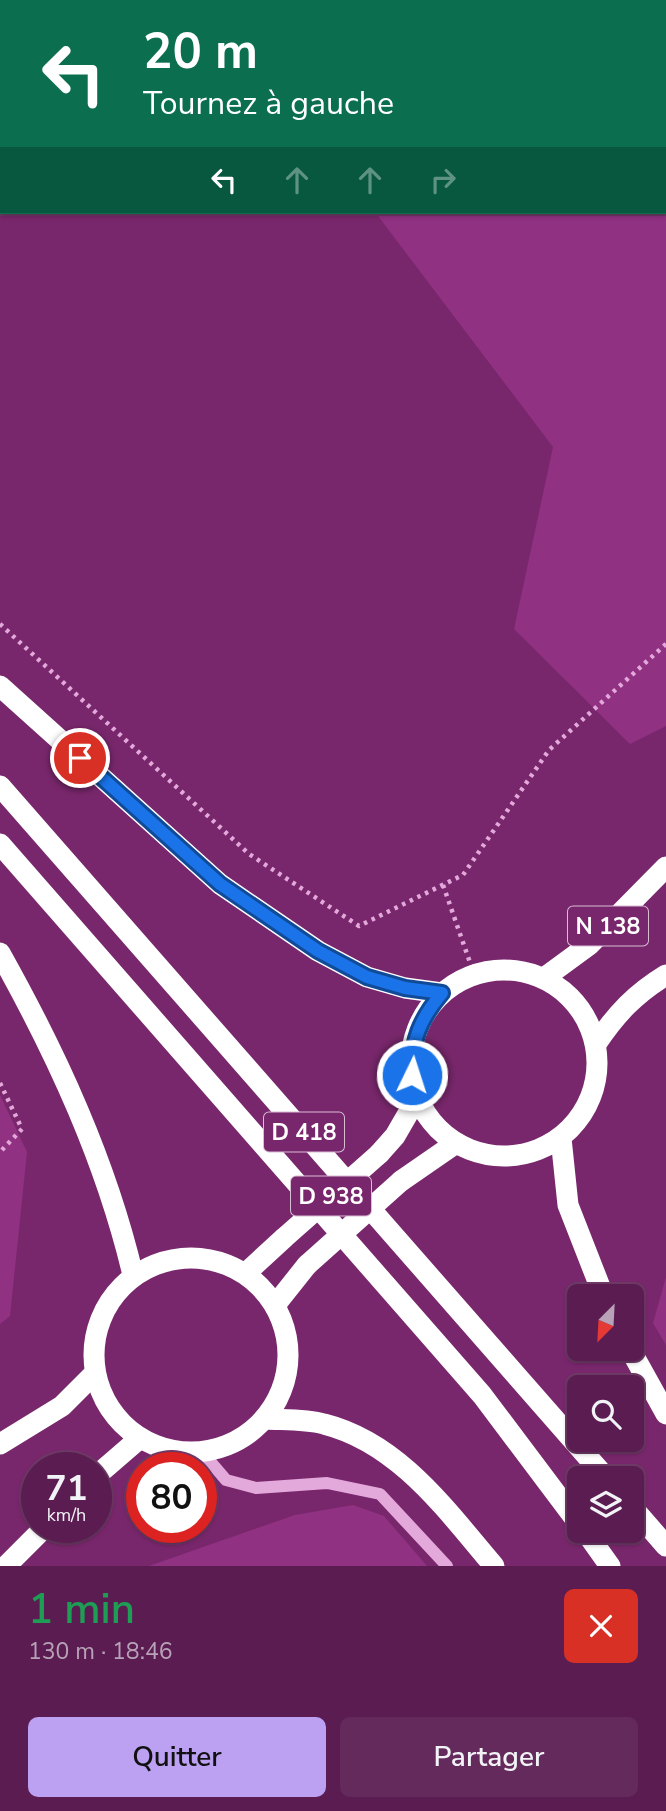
<!DOCTYPE html>
<html lang="fr">
<meta charset="utf-8">
<style>
body{margin:0;font-family:"Nunito Sans",sans-serif;background:#642a5b;color:#f1f3f6;height:100vh;display:flex;flex-direction:column;font-size:26px;white-space:nowrap}
*{box-sizing:border-box;margin:0}
p{font-size:23px;color:#b8a2b7}
.icon{flex:none;width:38px;height:38px;fill:none;stroke:currentColor;stroke-width:2;stroke-linecap:round;stroke-linejoin:round}
.map{position:relative;height:1566px;overflow:hidden}
.panel{display:flex;flex-direction:column;background:#5b1d51;flex:1}
.panel>*{flex:none}
.hud{position:absolute;left:0px;top:0px;width:667px;height:214px;box-shadow:0 2px 5px #0004,0 0 0 2px #703b68;background:#0b6e4f;color:#fff;overflow:hidden}
.needle{width:46px;rotate:204deg}
.fabs{position:absolute;left:567px;top:1284px;display:grid;gap:14px}
.fabs a{display:grid;place-items:center;width:77px;height:77px;border-radius:10px;background:#5b1d51;box-shadow:0 2px 5px #0004,0 0 0 2px #703b68;font-size:35px}
.speed{position:absolute;left:21px;top:1452px;display:flex;gap:14px;font-size:35px;font-weight:700;text-align:center}
.speed>*{display:grid;place-content:center;width:91px;height:91px;border-radius:50%;background:#5b1d51;box-shadow:0 2px 5px #0004,0 0 0 2px #703b68;line-height:1}
.speed small{font-size:18px;font-weight:400}
.speed .limit{border:10px solid #d22;background:#fff;color:#111}
.pin{position:absolute;display:grid;place-items:center;width:60px;height:60px;color:#fff;margin:-30px;border:4px solid #fff;border-radius:50%;box-shadow:0 2px 7px #0007}
.me{position:absolute;width:77px;margin:-38px;rotate:4deg;stroke-linejoin:round;filter:drop-shadow(0 0 5px #0008)}
.turn{display:flex;align-items:center;gap:24px;height:147px;padding:0 28px;font-size:32px}
.turn .icon{width:91px;height:91px;stroke-width:2.5}
.turn b{display:block;font-size:49px;line-height:60px}
.lanes{display:flex;align-items:center;height:66px;padding:0 28px;background:#0003;justify-content:center;gap:35px;direction:ltr}
.lanes .off{opacity:.35}
.round{display:grid;place-items:center;flex:none;width:74px;height:74px;border-radius:10px;background:#642a5b}
.headline{display:flex;align-items:center;justify-content:space-between;height:119px;padding:0 28px}
h1{font-size:42px;font-weight:600;line-height:52px;color:#1e9e55}
.button{display:flex;gap:14px;margin-top:auto;padding:14px 28px}
.button a{flex:1;height:80px;border-radius:10px;background:#bca0f2;color:#111;font-size:28px;font-weight:600;line-height:80px;text-align:center}
.button a+a{background:#642a5b;color:#f1f3f6}
.map>svg:first-child{display:block}
.green{fill:#903182}
.lines{fill:none;stroke-linecap:round;stroke-linejoin:round}
.path{stroke:#e3a9db;stroke-width:4.5;stroke-dasharray:3.5 5;stroke-linecap:butt}
.minor{stroke:#e3a9db;stroke-width:12}
.highway{stroke:#fff;stroke-width:21}
.highway-bridge{stroke:#fff;stroke-width:21}
.route-casing{stroke:#114b97;stroke-width:18}
.route{stroke:#1a73e8;stroke-width:12}
.labels{text-anchor:middle;stroke-width:7;stroke-linejoin:round;paint-order:stroke}
.shield{fill:#79276c;stroke:#d7bed3;stroke-width:2}
.shield-label{font-size:23px;font-weight:bold;fill:#fff}
</style>
<div class="map">
<svg width="666" height="1566" viewBox="0 0 666 1566">
<rect width="100%" height="100%" fill="#79276c"/>
<!-- green -->
<g class="green">
<path d="M0,0H666V726L630,744L514,629L553,447L375,212H665V2H2V55Z"/>
<path d="M0,1095L27,1152L10,1316L0,1324Z"/>
<path d="M666,1277V1345L653,1323Z"/>
<path d="M353,1505L384,1516L427,1566H149L295,1515Z"/>
</g>
<g class="lines">
<!-- path -->
<g class="path">
<path d="M294,2L296,0"/>
<path d="M0,624L249,854L359,926L463,875L549,750L666,644"/>
<path d="M443,885L474,974"/>
<path d="M0,1083L22,1129L0,1152"/>
</g>
<!-- minor -->
<path class="minor" d="M202,1452L226,1480L256,1488L327,1483L380,1494L447,1566"/>
<!-- highway -->
<g class="highway">
<path d="M0,686L220,884L318,951L367,977L405,988L442,993"/>
<path d="M0,786L607,1479"/>
<path d="M0,844L482,1395L579,1524"/>
<path d="M0,953C57,1055 106,1161 133,1275"/>
<circle cx="504" cy="1063" r="93"/>
<path d="M544,978L589,945L666,867"/>
<path d="M596,1044C616,1014 635,994 666,975"/>
<path d="M561,1138L568,1205L604,1297"/>
<path d="M379,1154L395,1136L417,1098"/>
<path d="M401,1181L456,1143"/>
<circle cx="191" cy="1355" r="97"/>
<path d="M246,1273L284,1238"/>
<path d="M276,1304L307,1265"/>
<path d="M630,1349L666,1414"/>
<path d="M266,1419C284,1420 306,1419 324,1424C399,1443 446,1510 494,1566"/>
<path d="M0,1444L62,1406L95,1373"/>
<path d="M96,1476L140,1438"/>
<path d="M632,1507L666,1546"/>
<path d="M585,1531L610,1566"/>
<path d="M6,1566L44,1528"/>
</g>
<!-- highway-bridge -->
<g class="highway-bridge">
<path d="M284,1238L379,1154"/>
<path d="M307,1265L401,1181"/>
</g>
</g>
<g class="lines">
<defs>
<path id="route" d="M80,758L220,884L318,951L367,977L405,988L442,993C420,1019 411,1041 412,1075"/>
</defs>
<!-- route casing -->
<use href="#route" class="route-casing"/>
<!-- route -->
<use href="#route" class="route"/>
</g>
<g class="labels">
<!-- shield labels -->
<g class="shield">
<rect x="568" y="906.5" width="80" height="39" rx="5"/>
<rect x="264" y="1112.5" width="80" height="39" rx="5"/>
<rect x="291" y="1176.5" width="80" height="39" rx="5"/>
</g>
<g class="shield-label">
<text x="608" y="934">N 138</text>
<text x="304" y="1140">D 418</text>
<text x="331" y="1204">D 938</text>
</g>
</g>
</svg>
<div class="fabs">
<a><svg class="needle" viewBox="-14 -14 28 28"><path d="M0-13l5 13h-10z" fill="#e53935"/><path d="M0 13l5-13h-10z" fill="#b8a2b7"/></svg></a>
<a><svg class="icon" aria-label="search" viewBox="0 0 24 24"><circle cx="10" cy="10" r="6"/><path d="M15 15l6 6"/></svg></a>
<a><svg class="icon" aria-label="layers" viewBox="0 0 24 24"><path d="M12 4l9 5-9 5-9-5zM3 14l9 5 9-5"/></svg></a>
</div>
<div class="speed"><div>71<small>km/h</small></div><div class="limit">80</div></div>
<div class="pin" style="left:80px;top:758px;background:#d93025"><svg class="icon" aria-label="arrive" viewBox="0 0 24 24"><path d="M6 21V4h12l-3 4 3 4H6"/></svg></div>
<svg class="me" style="left:412px;top:1075px" viewBox="-20 -20 40 40"><circle r="17" fill="#1a73e8" stroke="#fff" stroke-width="3"/><path d="M0-11L8 9 0 5-8 9z" fill="#fff"/></svg>
<div class="hud">
<div class="turn"><svg class="icon" aria-label="left" viewBox="0 0 24 24"><path d="M17 20v-9H6M10 6l-5 5 5 5"/></svg><div><b>20 m</b>Tournez à gauche</div></div>
<div class="lanes"><svg class="icon" aria-label="left" viewBox="0 0 24 24"><path d="M17 20v-9H6M10 6l-5 5 5 5"/></svg><svg class="icon off" aria-label="ahead" viewBox="0 0 24 24"><path d="M12 20V5M6 11l6-6 6 6"/></svg><svg class="icon off" aria-label="ahead" viewBox="0 0 24 24"><path d="M12 20V5M6 11l6-6 6 6"/></svg><svg class="icon off" aria-label="right" viewBox="0 0 24 24"><path d="M7 20v-9h11M14 6l5 5-5 5"/></svg></div>
</div>
</div>
<section class="panel">
<div class="headline"><div><h1>1 min</h1><p>130 m · 18:46</p></div><a class="round" style="background:#d93025;color:#fff"><svg class="icon" aria-label="close" viewBox="0 0 24 24"><path d="M6 6l12 12M18 6L6 18"/></svg></a></div>
<div class="button"><a>Quitter</a><a>Partager</a></div>
</section>
